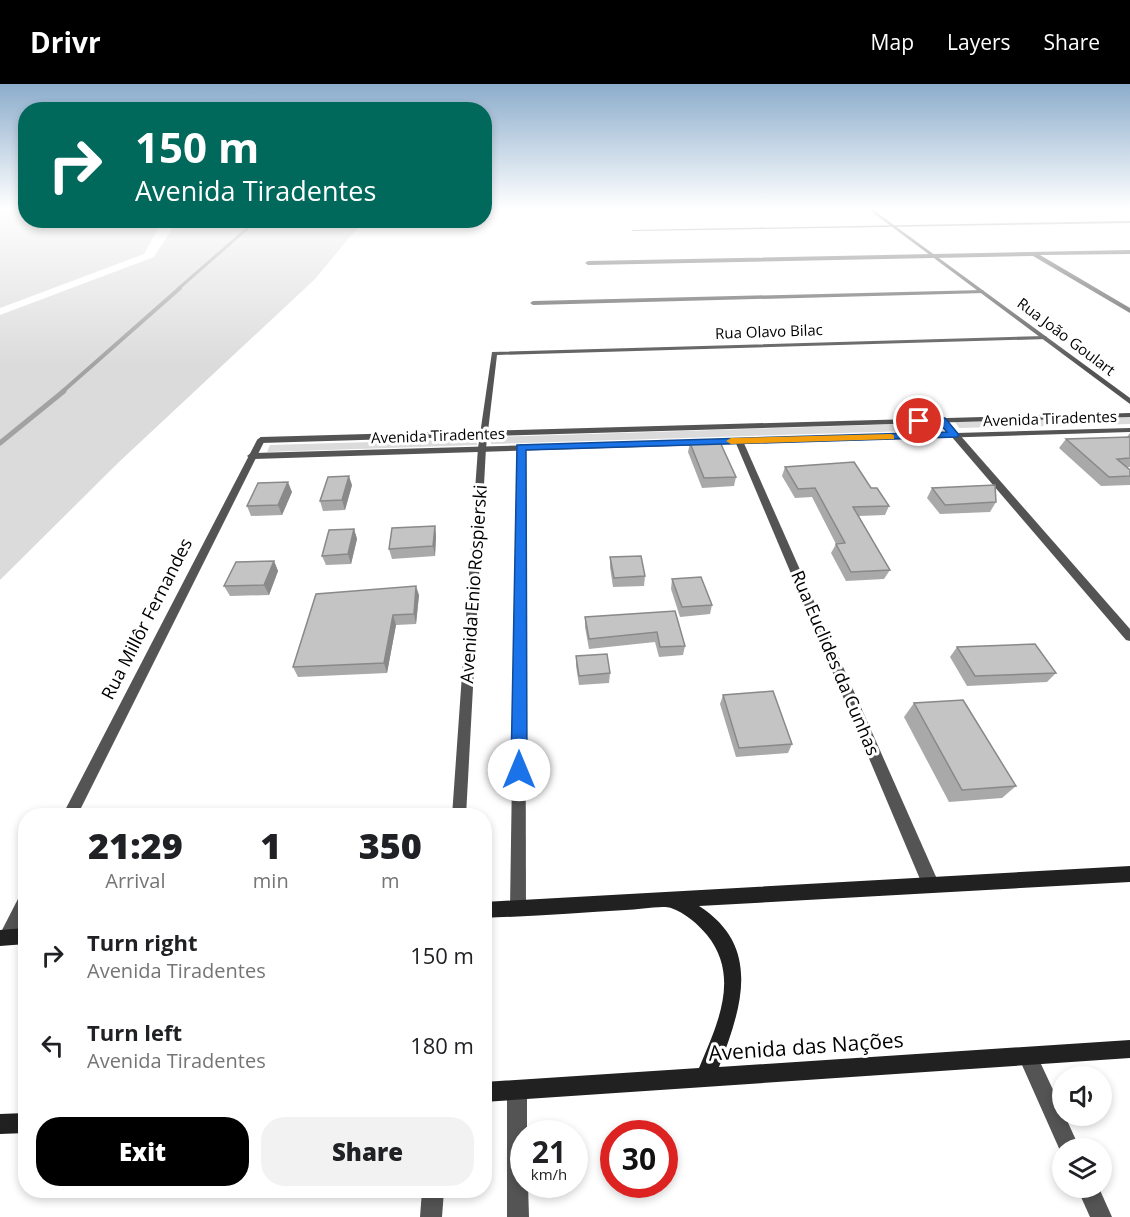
<!DOCTYPE html>
<meta charset="utf-8">
<style>
body{margin:0;font-family:"Open Sans",sans-serif;background:#f2f2f2;color:#202124;height:100vh;display:flex;flex-direction:column;font-size:22px;white-space:nowrap}
*{box-sizing:border-box;margin:0}
p{font-size:20px;color:#757577}
.icon{flex:none;width:33px;height:33px;fill:none;stroke:currentColor;stroke-width:2;stroke-linecap:round;stroke-linejoin:round}
.map{position:relative;flex:1;overflow:hidden}
.details{position:absolute;left:18px;top:724px;width:474px;height:390px;display:flex;flex-direction:column;background:#fff;border-radius:24px;box-shadow:0 3px 9px #0003}
.details>*{flex:none}
.guide{position:absolute;left:18px;top:18px;width:474px;height:126px;border-radius:24px;box-shadow:0 3px 9px #0003;background:#00695c;color:#fff;overflow:hidden}
.fabs{position:absolute;left:1052px;top:982px;display:grid;gap:12px}
.fabs a{display:grid;place-items:center;width:60px;height:60px;border-radius:50%;background:#fff;box-shadow:0 3px 9px #0003;font-size:30px}
.speed{position:absolute;left:510px;top:1036px;display:flex;gap:12px;font-size:30px;font-weight:700;text-align:center}
.speed>*{display:grid;place-content:center;width:78px;height:78px;border-radius:50%;background:#fff;box-shadow:0 3px 9px #0003;line-height:1}
.speed small{font-size:15px;font-weight:400}
.speed .limit{border:9px solid #d22;background:#fff;color:#111}
.pin{position:absolute;display:grid;place-items:center;width:51px;height:51px;color:#fff;margin:-26px;border:3px solid #fff;border-radius:50%;box-shadow:0 2px 6px #0007}
.me{position:absolute;width:66px;margin:-33px;rotate:0deg;stroke-linejoin:round;filter:drop-shadow(0 0 4px #0008)}
.turn{display:flex;align-items:center;gap:21px;height:126px;padding:0 18px;font-size:27px}
.turn .icon{width:78px;height:78px;stroke-width:2.5}
.turn b{display:block;font-size:42px;line-height:51px}
.eta{display:flex;justify-content:space-evenly;align-items:center;height:102px;text-align:center}
.eta b{font-size:36px;font-weight:800;line-height:42px}
.button{display:flex;gap:12px;margin-top:auto;padding:12px 18px}
.button a{flex:1;height:69px;border-radius:24px;background:#000;color:#fff;font-size:24px;font-weight:800;line-height:69px;text-align:center}
.button a+a{background:#f2f2f2;color:#202124}
ul{padding:0;list-style:none}
li{display:flex;align-items:center;gap:18px;height:90px;padding:0 18px}
li div{flex:1}
li b{display:block;font-size:22px}
li em{font-style:normal}
header{display:flex;align-items:center;gap:36px;box-sizing:border-box;height:84px;padding:0 30px;background:#000;color:#fff}
header strong{font-size:28px}
nav{display:flex;gap:33px;margin-inline-start:auto;font-size:21px}
.map>svg:first-child{display:block}
.green{fill:#dbdbdb}
.lines{fill:none;stroke-linecap:round;stroke-linejoin:round}
.stream-far2{stroke:#a2a2a2;stroke-width:3}
.stream-far1{stroke:#a2a2a2;stroke-width:4}
.stream{stroke:#a2a2a2;stroke-width:5}
.minor{fill:#545454;fill-rule:evenodd}
.tertiary{fill:#545454;fill-rule:evenodd}
.secondary{fill:#212121;fill-rule:evenodd}
.wall{fill:#a9a9a9}
.shaded-wall{fill:#898989}
.building{fill:#c4c4c4;stroke:#898989;stroke-width:1.5}
.route{fill:#1a73e8;stroke:#114b97;stroke-width:1.5}
.slow{fill:#f59e0b}
.labels{text-anchor:middle;stroke-width:6;stroke-linejoin:round;paint-order:stroke}
.far-street-label{font-size:15px;fill:#000;stroke:#fff}
.street-label{font-size:18px;fill:#000;stroke:#fff}
.near-street-label{font-size:21px;fill:#000;stroke:#fff}
</style>
<header>
<strong>Drivr</strong>
<nav><a>Map</a><a>Layers</a><a>Share</a></nav>
</header>
<div class="map">
<svg width="1130" height="1133" viewBox="0 0 1130 1133">
<rect width="100%" height="100%" fill="#fff"/>
<!-- green -->
<g class="green">
<path d="M0,125H25L26,136L162,137L144,170L0,224Z"/>
<path d="M177,137H363L315,195L119,378L0,496V231L154,173Z"/>
<path d="M1130,333V340L959,344L955,338Z"/>
<path d="M936,339L941,346L491,360V353Z"/>
<path d="M477,355V361L267,368L270,361Z"/>
</g>
<g class="lines">
<!-- stream-far2 -->
<path class="stream-far2" d="M178,205L257,136"/>
<!-- stream-far1 -->
<path class="stream-far1" d="M62,308L180,204"/>
<!-- stream -->
<path class="stream" d="M0,359L64,307"/>
<!-- minor -->
<g class="minor">
<path d="M1130,137V139L633,147L631,146Z"/>
<path d="M1130,166V170L1040,171L1130,224V229L1033,172L588,181L585,179L588,177Z"/>
<path d="M983,206L985,209L533,221L530,219L533,217Z"/>
<path d="M1045,252L1047,253V255L497,271L486,364L466,732H452L478,364L492,268Z"/>
<path d="M939,334H945L1130,545V557L1126,556L939,338Z"/>
<path d="M261,353L265,356L77,732H62L257,356Z"/>
<path d="M736,355L743,357L937,795L939,801L937,807L931,809L925,807L735,357Z"/>
<path d="M521,360L525,363L526,824L524,830L518,832L512,830L510,824L517,363Z"/>
<path d="M26,809V835L13,859L7,861L1,859L0,850L20,811Z"/>
<path d="M1027,963L1034,965L1062,1025V1032H1065L1080,1065H1062V1071L1018,972L1020,965Z"/>
<path d="M1077,1104H1099L1112,1133H1090Z"/>
</g>
<!-- tertiary -->
<g class="tertiary">
<path d="M868,125H872L1130,314V320Z"/>
<path d="M1130,329V333L261,359L257,356L261,353Z"/>
<path d="M1130,344V348L251,375L247,372L251,369Z"/>
<path d="M517,996L524,999L527,1006V1050H524V1101H528L529,1133H507V1006L510,999Z"/>
<path d="M422,1107H444L442,1133H420Z"/>
</g>
<!-- secondary -->
<g class="secondary">
<path d="M1130,782V798L699,822C763,863 741,925 719,983L1130,956V974L484,1018V998L699,984C717,941 741,893 707,851C699,841 684,828 671,824C662,821 637,826 626,826C579,829 532,832 484,834V818Z"/>
<path d="M26,844V860L0,862V846Z"/>
<path d="M26,1029V1049L0,1050V1030Z"/>
</g>
</g>
<!-- wall -->
<g class="wall">
<path d="M1130,349V383H1127L1130,386V401L1101,402L1059,364L1066,355L1127,353Z"/>
<path d="M690,359L736,393L734,402L702,404L688,368Z"/>
<path d="M785,383L871,404L889,422L885,431L859,432L890,486L884,495L846,497L831,469L836,460L812,413L795,414L782,392Z"/>
<path d="M352,401L345,426L323,427L320,417Z"/>
<path d="M932,404L996,418L990,428L940,430L927,414Z"/>
<path d="M292,408L282,431L251,432L247,422Z"/>
<path d="M435,442L436,452L435,472L392,475L389,465Z"/>
<path d="M354,445L357,455L351,480L326,481L322,472Z"/>
<path d="M610,473L645,492L644,502L613,503L610,483Z"/>
<path d="M274,477L278,487L269,511L230,512L224,502Z"/>
<path d="M672,495L712,521L710,530L680,533L671,505Z"/>
<path d="M419,511L416,540L396,541L387,589L298,593L293,583Z"/>
<path d="M675,527L685,562L683,571L659,573L655,558L589,565L585,543V533Z"/>
<path d="M957,563L1056,589L1047,598L967,602L950,573Z"/>
<path d="M576,572L610,589L609,599L579,601L576,582Z"/>
<path d="M723,611L792,660L788,669L736,673L720,620Z"/>
<path d="M914,619L1016,702L1002,714L949,718L904,633Z"/>
</g>
<!-- shaded-wall -->
<g class="shaded-wall">
<path d="M349,392L352,401L345,426L342,416Z"/>
<path d="M288,398L292,408L282,431L278,421Z"/>
<path d="M435,442L436,452L435,472L433,462Z"/>
<path d="M354,445L357,455L351,480L348,470Z"/>
<path d="M274,477L278,487L269,511L264,501Z"/>
<path d="M416,502L419,511L416,540L414,530Z"/>
<path d="M393,531L396,541L387,589L384,579Z"/>
</g>
<!-- building -->
<g class="building">
<path d="M1130,353V374L1117,375L1130,386V392L1109,393L1066,355Z"/>
<path d="M720,358L736,393L704,394L690,359Z"/>
<path d="M854,378L871,404H877L889,422L853,423L890,486L851,488L836,460L845,459L815,404L798,405L785,383Z"/>
<path d="M349,392L342,416L320,417L328,393Z"/>
<path d="M288,398L278,421L247,422L258,399Z"/>
<path d="M995,401L996,418L945,421L932,404Z"/>
<path d="M435,442L433,462L389,465L392,444Z"/>
<path d="M354,445L348,470L322,472L329,446Z"/>
<path d="M641,472L645,492L614,494L610,473Z"/>
<path d="M274,477L264,501L224,502L236,478Z"/>
<path d="M701,493L712,521L682,523L672,495Z"/>
<path d="M416,502L414,530L393,531L384,579L293,583L316,510Z"/>
<path d="M675,527L685,562L660,563L657,548L589,555L585,533Z"/>
<path d="M1035,560L1056,589L975,592L957,563Z"/>
<path d="M607,570L610,589L579,592L576,572Z"/>
<path d="M773,607L792,660L739,664L723,611Z"/>
<path d="M963,616L1016,702L962,706L914,619Z"/>
</g>
<!-- sky -->
<linearGradient id="sky" x2="0" y2="1"><stop stop-color="#8cadcc"/><stop offset="0.44" stop-color="#fff"/><stop offset="1" stop-color="#fff" stop-opacity="0"/></linearGradient>
<rect width="1130" height="283" fill="url(#sky)"/>
<!-- route -->
<path class="route" d="M945,334L959,351L957,353L526,366L527,686L525,691L519,693L513,691L511,686L517,361L947,348L939,339L919,340L915,337L919,334Z"/>
<!-- slow -->
<path class="slow" d="M891,350L894,351V355L731,360L726,357L731,354Z"/>
<g class="labels">
<!-- far-street labels -->
<g class="far-street-label">
<text transform="translate(769 248) rotate(-2)" y="5">Rua Olavo Bilac</text>
<text transform="translate(1066 253) rotate(37)" y="5">Rua João Goulart</text>
<text transform="translate(1050 335) rotate(-2)" y="5">Avenida Tiradentes</text>
<text transform="translate(438 352) rotate(-2)" y="5">Avenida Tiradentes</text>
</g>
<!-- street labels -->
<g class="street-label">
<text transform="translate(474 500) rotate(-86)" y="6">Avenida Enio Rospierski</text>
<text transform="translate(147 535) rotate(-63)" y="6">Rua Millôr Fernandes</text>
<text transform="translate(835 579) rotate(67)" y="6">Rua Euclides da Cunhas</text>
</g>
<!-- near-street labels -->
<g class="near-street-label">
<text transform="translate(806 963) rotate(-4)" y="7">Avenida das Nações</text>
</g>
</g>
</svg>
<div class="fabs">
<a><svg class="icon" aria-label="sound" viewBox="0 0 24 24"><path d="M4 9h4l5-4v14l-5-4H4zM17 9q2 3 0 6"/></svg></a>
<a><svg class="icon" aria-label="layers" viewBox="0 0 24 24"><path d="M12 4l9 5-9 5-9-5zM3 14l9 5 9-5"/></svg></a>
</div>
<div class="speed"><div>21<small>km/h</small></div><div class="limit">30</div></div>
<div class="pin" style="left:919px;top:337px;background:#d93025"><svg class="icon" aria-label="arrive" viewBox="0 0 24 24"><path d="M6 21V4h12l-3 4 3 4H6"/></svg></div>
<svg class="me" style="left:519px;top:686px" viewBox="-20 -20 40 40"><circle r="19" fill="#fff"/><path d="M0-13L10 11 0 6-10 11z" fill="#1a73e8"/></svg>
<div class="guide">
<div class="turn"><svg class="icon" aria-label="right" viewBox="0 0 24 24"><path d="M7 20v-9h11M14 6l5 5-5 5"/></svg><div><b>150 m</b>Avenida Tiradentes</div></div>
</div>
<section class="details">
<div class="eta">
<div><b>21:29</b><p>Arrival</p></div>
<div><b>1</b><p>min</p></div>
<div><b>350</b><p>m</p></div>
</div>
<ul>
<li><svg class="icon" aria-label="right" viewBox="0 0 24 24"><path d="M7 20v-9h11M14 6l5 5-5 5"/></svg><div><b>Turn right</b><p>Avenida Tiradentes</p></div><em>150 m</em></li>
<li><svg class="icon" aria-label="left" viewBox="0 0 24 24"><path d="M17 20v-9H6M10 6l-5 5 5 5"/></svg><div><b>Turn left</b><p>Avenida Tiradentes</p></div><em>180 m</em></li>
</ul>
<div class="button"><a>Exit</a><a>Share</a></div>
</section>
</div>
